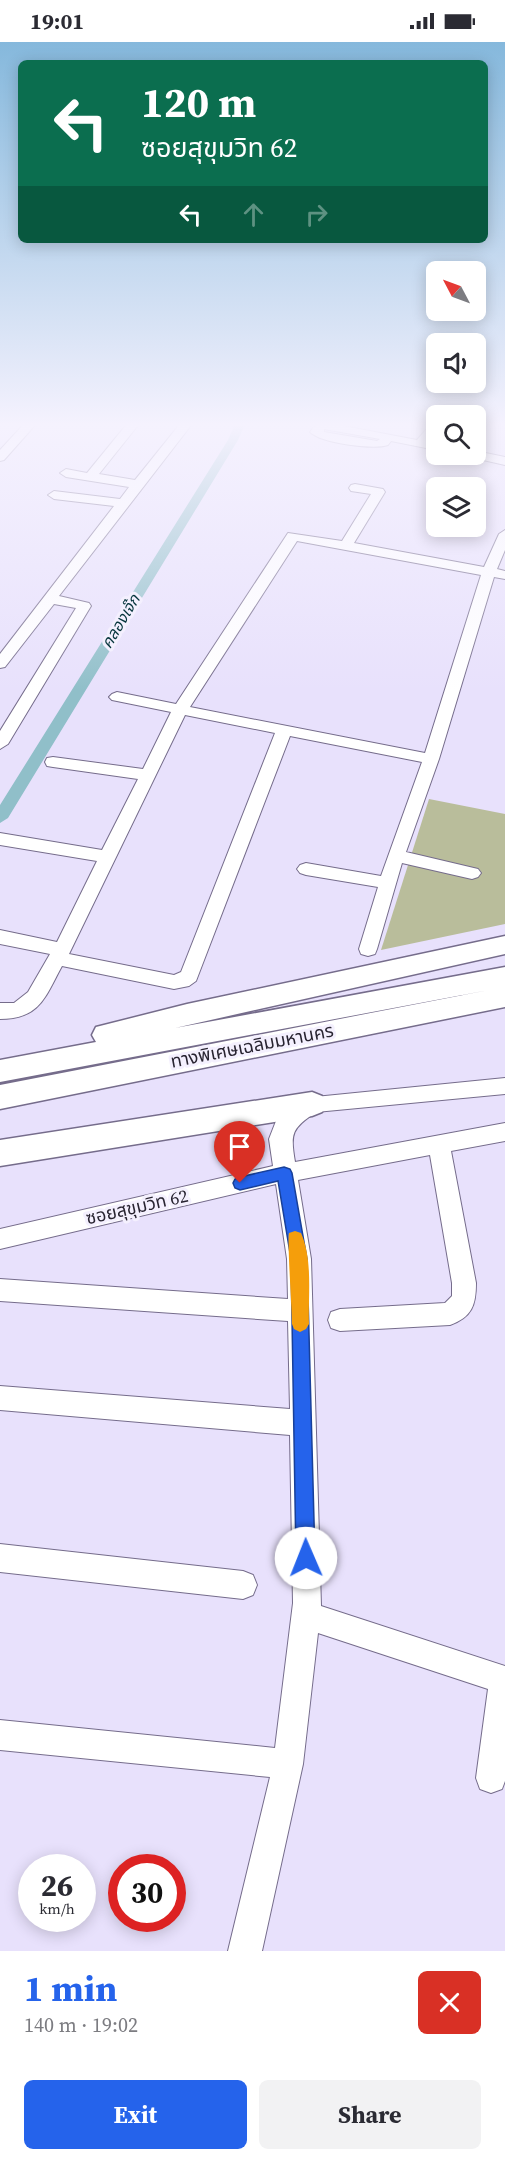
<!DOCTYPE html>
<meta charset="utf-8">
<style>
body{margin:0;font-family:"Source Serif 4","Noto Sans Thai",serif;background:#f2f2f3;color:#2b2b33;height:100vh;display:flex;flex-direction:column;font-size:22px;white-space:nowrap}
*{box-sizing:border-box;margin:0}
p{font-size:20px;color:#7c7c81}
.icon{flex:none;width:33px;height:33px;fill:none;stroke:currentColor;stroke-width:2;stroke-linecap:round;stroke-linejoin:round}
.map{position:relative;height:1909px;overflow:hidden}
.details{display:flex;flex-direction:column;background:#fff;flex:1}
.details>*{flex:none}
.top-card{position:absolute;left:18px;top:18px;width:470px;height:183px;border-radius:9px;box-shadow:0 3px 15px #0003;background:#0b6e4f;color:#fff;overflow:hidden}
.needle{width:39px;rotate:311deg}
.controls{position:absolute;left:426px;top:219px;display:grid;gap:12px}
.controls a{display:grid;place-items:center;width:60px;height:60px;border-radius:9px;background:#fff;box-shadow:0 3px 15px #0003;font-size:30px}
.speed{position:absolute;left:18px;top:1812px;display:flex;gap:12px;font-size:30px;font-weight:700;text-align:center}
.speed>*{display:grid;place-content:center;width:78px;height:78px;border-radius:50%;background:#fff;box-shadow:0 3px 15px #0003;line-height:1}
.speed small{font-size:15px;font-weight:400}
.speed .limit{border:9px solid #d22;background:#fff;color:#111}
.pin{position:absolute;display:grid;place-items:center;width:51px;height:51px;color:#fff;margin:-62px -26px;border-radius:50% 50% 50% 0;rotate:-45deg;box-shadow:0 0 6px #0007}
.pin .icon{rotate:45deg}
.me{position:absolute;width:66px;margin:-33px;rotate:359deg;stroke-linejoin:round;filter:drop-shadow(0 0 4px #0008)}
.turn{display:flex;align-items:center;gap:21px;height:126px;padding:0 24px;font-size:27px}
.turn .icon{width:78px;height:78px;stroke-width:2.5}
.turn b{display:block;font-size:42px;line-height:51px}
.lanes{display:flex;align-items:center;height:57px;padding:0 24px;background:#0003;justify-content:center;gap:30px;direction:ltr}
.lanes .off{opacity:.35}
.round{display:grid;place-items:center;flex:none;width:63px;height:63px;border-radius:9px;background:#f2f2f3}
.overview{display:flex;align-items:center;justify-content:space-between;height:102px;padding:0 24px}
h1{font-size:36px;font-weight:700;line-height:45px;color:#2563eb}
.primary-button{display:flex;gap:12px;margin-top:auto;padding:12px 24px}
.primary-button a{flex:1;height:69px;border-radius:9px;background:#2563eb;color:#fff;font-size:24px;font-weight:700;line-height:69px;text-align:center}
.primary-button a+a{background:#f2f2f3;color:#2b2b33}
.status{display:flex;justify-content:space-between;align-items:center;height:42px;padding:0 30px;background:#fff;direction:ltr}
.status svg{height:16px;fill:currentColor}
.map>svg:first-child{display:block}
.green{fill:#b9bd9b}
.lines{fill:none;stroke-linecap:round;stroke-linejoin:round}
.canal{fill:#90bfc9;fill-rule:evenodd}
.minor-casing{stroke:#756c8b;stroke-width:2}
.highway-casing{stroke:#756c8b;stroke-width:3}
.minor{fill:#fff;fill-rule:evenodd}
.highway{fill:#fff;fill-rule:evenodd}
.route{fill:#2563eb;stroke:#184099;stroke-width:1.5}
.slow{fill:#f59e0b}
.labels{text-anchor:middle;stroke-width:6;stroke-linejoin:round;paint-order:stroke}
.far-water-label{font-size:16px;font-style:italic;fill:#06353c;stroke:#f4f0fe}
.street-label{font-size:18px;fill:#282431;stroke:#f4f0fe}
</style>
<div class="status"><b>19:01</b><svg viewBox="0 0 49 12"><path d="M0 12V9h3v3zM5 12V6h3v6zM10 12V3h3v9zM15 12V0h3v12zM26 1h20v11H26zM47 4h2v5h-2z"/></svg></div>
<div class="map">
<svg width="505" height="1909" viewBox="0 0 505 1909">
<rect width="100%" height="100%" fill="#e8e1fc"/>
<!-- green -->
<path class="green" d="M429,757L505,772V882L381,908Z"/>
<g class="lines">
<!-- canal -->
<path class="canal" d="M235,382H245L238,398L8,776L0,781V763L228,398Z"/>
<defs>
<g id="minor">
<path d="M24,382H36L4,418L0,419V408Z"/>
<path d="M127,382H139L99,432L135,438L180,382H192L59,554L89,561L91,564L8,702L0,707V689L76,566L54,562L5,625L0,626V612L114,464L54,457L48,453L54,449L120,457L129,445L66,435L60,431L66,427L87,431Z"/>
<path d="M316,382H333L417,398L431,382H436V390L428,400L436,402V408L391,399L388,403C373,408 321,401 310,390ZM324,387L380,397L377,399L324,390Z"/>
<path d="M476,409L505,415V423L470,415L468,412H476Z"/>
<path d="M355,442L383,447L385,450L354,501L484,525L499,492L505,488V508L497,527L505,529V537L494,535L439,717L406,810L478,827L481,831L478,835L472,837L402,821L377,907L375,912L368,914L361,912L359,907L378,845L306,833L300,831L297,827L300,823L306,821L381,834L422,720L290,694L196,939L189,944L174,947L62,924C45,955 40,977 0,977V961H14L28,950L50,912L0,902V888L57,900L97,819L0,803V791L102,808L138,737L53,725L47,724L45,720L47,716L53,715L143,727L171,670L112,658L109,655L112,652L117,650L176,662L288,491L342,499L371,452L351,449L349,446L351,443ZM297,499L481,533L425,711L190,665ZM185,673L275,691L181,930L174,933L69,912Z"/>
<path d="M505,1036V1052L316,1070C292,1087 290,1090 295,1120L505,1081V1099L451,1109L476,1241C476,1263 472,1275 450,1283L340,1289L331,1286L328,1278L331,1270L340,1267L445,1261L452,1254V1241L430,1113L298,1138L311,1217L321,1564L505,1624V1739L502,1747L491,1751L480,1747L476,1736L488,1647L318,1591L303,1722L262,1909H228L270,1735L0,1708V1678L275,1706L293,1561L290,1393L0,1368V1344L290,1367L288,1279L0,1259V1237L288,1257L287,1217L276,1142L0,1207V1187L273,1124L269,1097L276,1079L279,1073L305,1056Z"/>
<path d="M0,1502L243,1529L253,1533L257,1543L253,1553L243,1557L0,1530Z"/>
</g>
<g id="highway">
<path d="M505,894V912L175,986L505,925V965L0,1067V1043L489,948L0,1040V1018L96,1000L92,993L96,985L187,962Z"/>
<path d="M312,1050L322,1054L327,1062L322,1070L312,1074L0,1124V1098Z"/>
</g>
</defs>
<!-- minor casing -->
<use href="#minor" class="minor-casing"/>
<!-- highway casing -->
<use href="#highway" class="highway-casing"/>
<!-- minor -->
<use href="#minor" class="minor"/>
<!-- highway -->
<use href="#highway" class="highway"/>
</g>
<!-- sky -->
<linearGradient id="sky" x2="0" y2="1"><stop stop-color="#85b8dc"/><stop offset="0.59" stop-color="#f5f2fe"/><stop offset="1" stop-color="#f5f2fe" stop-opacity="0"/></linearGradient>
<rect width="505" height="649" fill="url(#sky)"/>
<!-- route -->
<path class="route" d="M284,1125L290,1127L292,1131L307,1217L315,1516L313,1523L306,1526L299,1523L296,1516L291,1217L278,1139L240,1148L235,1146L233,1141L235,1137L240,1135Z"/>
<!-- slow -->
<path class="slow" d="M295,1189L301,1191C313,1217 308,1254 309,1282L306,1287L300,1290L294,1287L292,1282C292,1269 287,1196 289,1191Z"/>
<g class="labels">
<!-- far-water labels -->
<g class="far-water-label">
<text transform="translate(120 579) rotate(-59)" y="6">คลองเจ๊ก</text>
</g>
<!-- street labels -->
<g class="street-label">
<text transform="translate(252 1004) rotate(-11)" y="6">ทางพิเศษเฉลิมมหานคร</text>
<text transform="translate(137 1165) rotate(-13)" y="6">ซอยสุขุมวิท 62</text>
</g>
</g>
</svg>
<div class="controls">
<a><svg class="needle" viewBox="-14 -14 28 28"><path d="M0-13l5 13h-10z" fill="#e53935"/><path d="M0 13l5-13h-10z" fill="#7c7c81"/></svg></a>
<a><svg class="icon" aria-label="sound" viewBox="0 0 24 24"><path d="M4 9h4l5-4v14l-5-4H4zM17 9q2 3 0 6"/></svg></a>
<a><svg class="icon" aria-label="search" viewBox="0 0 24 24"><circle cx="10" cy="10" r="6"/><path d="M15 15l6 6"/></svg></a>
<a><svg class="icon" aria-label="layers" viewBox="0 0 24 24"><path d="M12 4l9 5-9 5-9-5zM3 14l9 5 9-5"/></svg></a>
</div>
<div class="speed"><div>26<small>km/h</small></div><div class="limit">30</div></div>
<div class="pin" style="left:240px;top:1141px;background:#d93025"><svg class="icon" aria-label="arrive" viewBox="0 0 24 24"><path d="M6 21V4h12l-3 4 3 4H6"/></svg></div>
<svg class="me" style="left:306px;top:1516px" viewBox="-20 -20 40 40"><circle r="19" fill="#fff"/><path d="M0-13L10 11 0 6-10 11z" fill="#2563eb"/></svg>
<div class="top-card">
<div class="turn"><svg class="icon" aria-label="left" viewBox="0 0 24 24"><path d="M17 20v-9H6M10 6l-5 5 5 5"/></svg><div><b>120 m</b>ซอยสุขุมวิท 62</div></div>
<div class="lanes"><svg class="icon" aria-label="left" viewBox="0 0 24 24"><path d="M17 20v-9H6M10 6l-5 5 5 5"/></svg><svg class="icon off" aria-label="ahead" viewBox="0 0 24 24"><path d="M12 20V5M6 11l6-6 6 6"/></svg><svg class="icon off" aria-label="right" viewBox="0 0 24 24"><path d="M7 20v-9h11M14 6l5 5-5 5"/></svg></div>
</div>
</div>
<section class="details">
<div class="overview"><div><h1>1 min</h1><p>140 m · 19:02</p></div><a class="round" style="background:#d93025;color:#fff"><svg class="icon" aria-label="close" viewBox="0 0 24 24"><path d="M6 6l12 12M18 6L6 18"/></svg></a></div>
<div class="primary-button"><a>Exit</a><a>Share</a></div>
</section>
